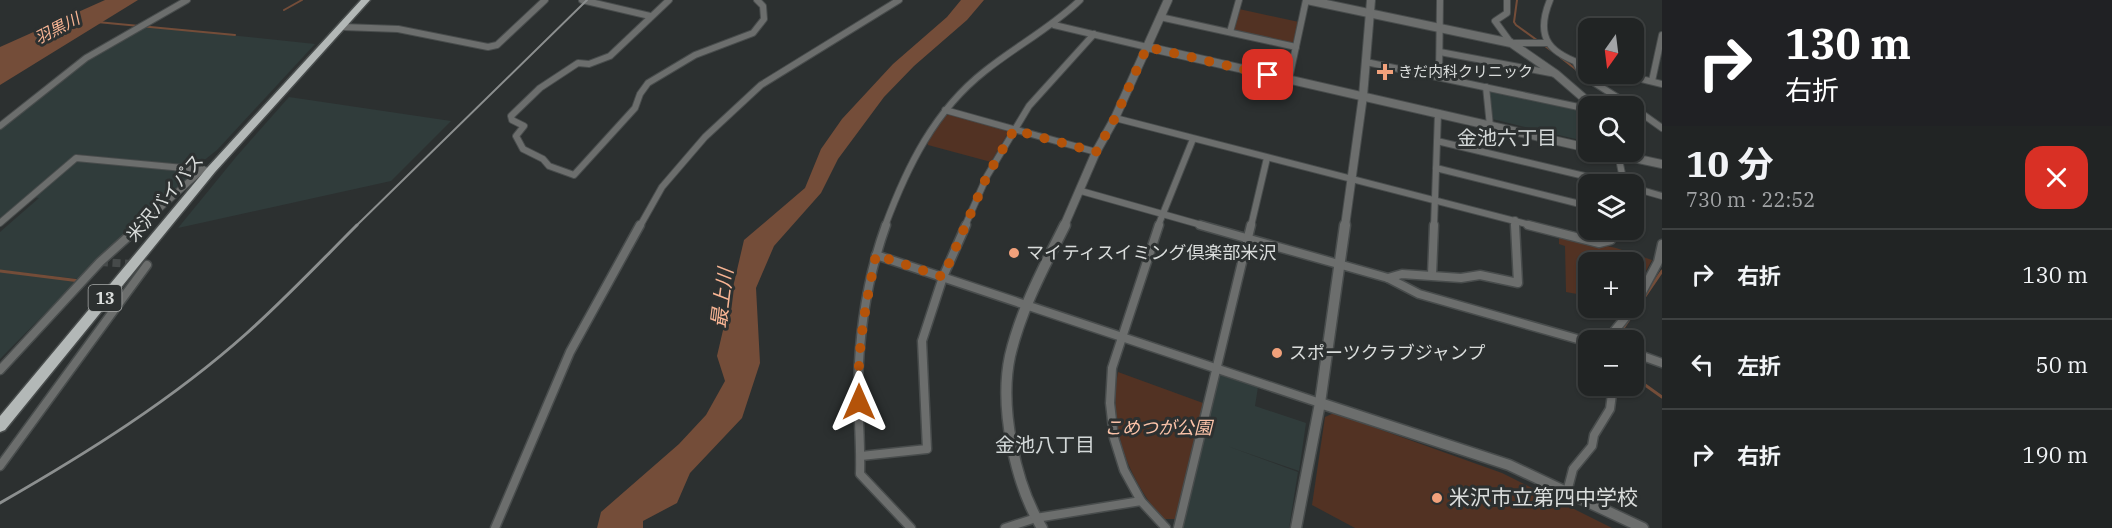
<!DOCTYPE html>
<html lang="ja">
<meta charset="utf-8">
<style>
body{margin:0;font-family:"IBM Plex Serif","Noto Sans JP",serif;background:#2d3031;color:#f1f3f6;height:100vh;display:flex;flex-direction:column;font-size:22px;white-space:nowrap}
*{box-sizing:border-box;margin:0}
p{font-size:20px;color:#a2a4a6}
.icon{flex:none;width:33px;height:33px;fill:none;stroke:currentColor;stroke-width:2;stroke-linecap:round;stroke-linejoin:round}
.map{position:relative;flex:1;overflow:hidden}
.sheet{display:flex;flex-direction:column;background:#212424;width:450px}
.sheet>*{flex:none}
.top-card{background:#202124;color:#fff;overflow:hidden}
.needle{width:39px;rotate:194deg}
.controls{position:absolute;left:1578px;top:18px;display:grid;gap:12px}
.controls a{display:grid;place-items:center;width:66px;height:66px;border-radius:12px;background:#212424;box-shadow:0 2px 4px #0004,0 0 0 2px #3e4141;font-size:30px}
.pin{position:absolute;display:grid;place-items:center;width:51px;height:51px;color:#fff;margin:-26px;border-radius:12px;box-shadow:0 3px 9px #0006}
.me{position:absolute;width:66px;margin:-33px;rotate:0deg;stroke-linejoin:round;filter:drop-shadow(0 0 4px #0008)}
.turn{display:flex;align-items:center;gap:21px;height:126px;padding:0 24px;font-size:27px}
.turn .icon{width:78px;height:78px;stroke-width:2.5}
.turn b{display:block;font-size:42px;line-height:51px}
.round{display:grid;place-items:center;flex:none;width:63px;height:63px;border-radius:18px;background:#2d3031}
.overview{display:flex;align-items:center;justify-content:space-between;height:102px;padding:0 24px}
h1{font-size:36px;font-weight:700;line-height:45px}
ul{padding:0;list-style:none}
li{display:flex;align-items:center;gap:18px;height:90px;padding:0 24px;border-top:2px solid #3e4141}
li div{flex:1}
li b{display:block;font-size:22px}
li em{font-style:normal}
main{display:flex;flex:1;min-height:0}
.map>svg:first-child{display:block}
.built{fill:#303c3b}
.green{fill:#523223}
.water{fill:#744d39}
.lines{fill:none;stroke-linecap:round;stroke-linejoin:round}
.stream-far1{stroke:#744d39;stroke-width:2}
.stream{stroke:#744d39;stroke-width:3}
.minor-tunnel{stroke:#464a4a;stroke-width:8;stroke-dasharray:8 4.5;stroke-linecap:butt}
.minor-far1-casing{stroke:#484c4c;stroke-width:8}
.minor-casing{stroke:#484c4c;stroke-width:11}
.tertiary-far1-casing{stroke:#484c4c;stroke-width:10}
.tertiary-casing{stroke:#484c4c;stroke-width:13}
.trunk-casing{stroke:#484c4c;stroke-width:3}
.minor-far1{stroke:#6c6e6d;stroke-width:6}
.minor{stroke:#6c6e6d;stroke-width:8}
.tertiary-far1{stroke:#6c6e6d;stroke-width:8}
.tertiary{stroke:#6c6e6d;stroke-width:10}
.trunk{fill:#b3b8b7;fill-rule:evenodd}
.rail-far1{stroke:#8c8f8f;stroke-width:2}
.rail{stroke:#8c8f8f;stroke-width:3}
.route{stroke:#b45309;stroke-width:10;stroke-dasharray:0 18}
.poi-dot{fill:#f1a17b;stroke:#2c3030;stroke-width:2}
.labels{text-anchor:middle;stroke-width:6;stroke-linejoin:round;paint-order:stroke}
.far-poi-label{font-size:15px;fill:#dadddc;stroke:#2c3030;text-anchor:start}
.far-water-label{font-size:16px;font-style:italic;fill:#f9b594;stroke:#2c3030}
.shield{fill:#2c3030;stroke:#a6a9a8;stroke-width:1.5}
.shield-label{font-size:16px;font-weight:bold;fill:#dadddc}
.street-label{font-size:18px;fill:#dadddc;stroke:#2c3030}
.poi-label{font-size:18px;fill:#dadddc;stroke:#2c3030;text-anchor:start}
.park-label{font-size:18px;font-style:italic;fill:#fbc3a9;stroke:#2c3030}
.neighbourhood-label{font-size:20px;fill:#d3d8d8;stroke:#2c3030}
.water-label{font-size:20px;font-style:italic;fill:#f9b594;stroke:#2c3030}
.near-poi-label{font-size:21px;fill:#dadddc;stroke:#2c3030;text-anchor:start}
</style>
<main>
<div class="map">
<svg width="1662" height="528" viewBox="0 0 1662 528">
<rect width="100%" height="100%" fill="#2c3030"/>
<!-- built -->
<g class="built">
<path d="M143,26L315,44L217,150L197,166L75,154L0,219V129L91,58Z"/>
<path d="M1489,91L1588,112V142L1492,119Z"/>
<path d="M289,97L451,121L391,181L178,228L236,157Z"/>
<path d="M76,159L196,171L78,279L0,270V232L39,198L33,197Z"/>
<path d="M0,272L77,281L0,359Z"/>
<path d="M1218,374L1258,387L1255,406L1306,423L1299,471L1227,446L1298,472L1289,528H1180Z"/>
</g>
<!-- green -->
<g class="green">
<path d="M1239,9L1299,22L1294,45L1232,31Z"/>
<path d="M949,114L1009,131L991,162L928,145L927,142L944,115Z"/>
<path d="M1559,235L1616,248L1652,260L1634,293V262H1588V296L1566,292L1565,246L1559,244Z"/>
<path d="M1118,372L1203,403L1177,519H1162C1127,476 1108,427 1118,372Z"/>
<path d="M1334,413L1502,473L1612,528H1355L1312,505L1325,417Z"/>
</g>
<!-- water -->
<g class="water">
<path d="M105,0H138L0,85V47Z"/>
<path d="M961,0H984L967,20L914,66L884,97L838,159L821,193L774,246L756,288L760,363L742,418L690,473L677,503L643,521V528H597L601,512L679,444L706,415L725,381L717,356L744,240L805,188L821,149L842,119L893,64L947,17Z"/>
</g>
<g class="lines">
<!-- stream-far1 -->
<g class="stream-far1">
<path d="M1517,0L1514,22L1516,25L1552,51"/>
<path d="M284,10L302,0"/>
<path d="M97,22L235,35"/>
<path d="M1560,57L1578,71"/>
</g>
<!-- stream -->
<g class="stream">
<path d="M0,271L80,281"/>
<path d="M1641,302L1662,271"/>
<path d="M1615,340L1632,315"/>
<path d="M1634,377L1662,397"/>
</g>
<!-- minor-tunnel -->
<path class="minor-tunnel" d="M100,262L135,264"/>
<defs>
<g id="minor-far1">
<path d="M582,0L650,16"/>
<path d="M669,0L610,56L589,64L578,63L540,88L511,116L512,120L524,126L516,136L523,149L543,159L549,166L574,175L635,108L640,94L648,83L695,55L753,33L764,19L763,6L757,0"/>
<path d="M1507,0V13L1495,21L1511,43H1547"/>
<path d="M1550,0C1534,39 1550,54 1588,66"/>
<path d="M1160,17L1296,47"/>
<path d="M1054,25L1147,47"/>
<path d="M343,27L398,29L488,47L497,45L545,0"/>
<path d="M1230,32L1239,0"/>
<path d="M1440,52L1556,74"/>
<path d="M1366,62L1588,109"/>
<path d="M1576,63L1582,75L1631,106"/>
<path d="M1621,74L1662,84"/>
<path d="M1439,77L1440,0"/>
<path d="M1289,79L1306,0"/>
<path d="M1652,81L1662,35"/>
<path d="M1486,87L1490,126"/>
<path d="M1634,108L1662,128"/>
<path d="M945,110L1096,152"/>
<path d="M1115,118L1534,226"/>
<path d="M0,126L86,58L187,0"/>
<path d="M1437,141L1618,184"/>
<path d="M1618,154L1624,184"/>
<path d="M1436,168L1588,206"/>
<path d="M1634,188L1662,196"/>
<path d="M1081,191L1205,226"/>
<path d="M1515,220V226"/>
<path d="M0,223L76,158L205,170"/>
<path d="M140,226L203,169"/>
<path d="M640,226L662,187L705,137L761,85L899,0"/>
<path d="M885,226C907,167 934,111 985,71C1016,46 1051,28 1080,0"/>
<path d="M965,226L987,176L1029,106L1094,34"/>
<path d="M1158,226L1193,139"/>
<path d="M1251,226L1267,158"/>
<path d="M1434,226L1438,113"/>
</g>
<g id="minor">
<path d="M886,225C868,275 859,333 858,387C858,416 861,445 860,474L911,528"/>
<path d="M1159,225L1112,368L1110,403L1114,438L1124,470L1141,501L1166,528"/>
<path d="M1200,225L1388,278L1419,294L1588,342"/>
<path d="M1528,225L1599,243L1611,240L1614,230"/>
<path d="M876,255L1320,403"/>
<path d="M1432,275L1434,225"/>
<path d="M1388,278L1402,274L1461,278L1480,275L1518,283L1515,225"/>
<path d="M1634,307L1658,262L1662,244"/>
<path d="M1607,340L1633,308"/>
<path d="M1634,353L1662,363"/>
<path d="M0,370L100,262L141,225"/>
<path d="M861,456L927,449L922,341L943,277L966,225"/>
<path d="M0,466L147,265"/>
<path d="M1567,492L1573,469L1592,446L1594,435L1610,409L1613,386"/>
<path d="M495,528L570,352L640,225"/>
<path d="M1005,528L1036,518L1141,501"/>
<path d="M1178,528L1251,225"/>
</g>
<g id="tertiary-far1">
<path d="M1307,0L1511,43L1556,74L1593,106"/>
<path d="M1147,47L1588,148"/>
<path d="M1606,152L1662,164"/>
<path d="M1064,226L1096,152L1115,118L1168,0"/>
<path d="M1345,226L1363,96L1371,0"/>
</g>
<g id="tertiary">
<path d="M1320,403L1509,465L1643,528"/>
<path d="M1042,528C1015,484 999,407 1010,356C1021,309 1044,267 1065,225"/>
<path d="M1296,528L1320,403L1345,225"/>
</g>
<path id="trunk" d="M361,0H370L215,172L5,430L0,432V416L207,168Z"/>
</defs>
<!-- minor-far1 casing -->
<use href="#minor-far1" class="minor-far1-casing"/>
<!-- minor casing -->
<use href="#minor" class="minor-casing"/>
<!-- tertiary-far1 casing -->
<use href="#tertiary-far1" class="tertiary-far1-casing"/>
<!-- tertiary casing -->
<use href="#tertiary" class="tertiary-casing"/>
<!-- trunk casing -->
<use href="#trunk" class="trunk-casing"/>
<!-- minor-far1 -->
<use href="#minor-far1" class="minor-far1"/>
<!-- minor -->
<use href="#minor" class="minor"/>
<!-- tertiary-far1 -->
<use href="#tertiary-far1" class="tertiary-far1"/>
<!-- tertiary -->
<use href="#tertiary" class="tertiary"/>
<!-- trunk -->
<use href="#trunk" class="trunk"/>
<!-- rail-far1 -->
<path class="rail-far1" d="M356,226L587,0"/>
<!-- rail -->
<path class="rail" d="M0,503C87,453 172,400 247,333C285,299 321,261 357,225"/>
</g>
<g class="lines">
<!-- route -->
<path class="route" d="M859,402C856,352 866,303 876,255L943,277L987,176L1014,130L1096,152L1115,118L1147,47L1268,75"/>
</g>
<!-- markers -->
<g class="poi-dot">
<path d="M1382 63h6v6h6v6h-6v6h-6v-6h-6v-6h6z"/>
<circle cx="1014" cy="253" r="6"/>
<circle cx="1277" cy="353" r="6"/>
<circle cx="1437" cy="498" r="6"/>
</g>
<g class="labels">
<!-- far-poi labels -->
<g class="far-poi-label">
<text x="1398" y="77">きだ内科クリニック</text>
</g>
<!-- far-water labels -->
<g class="far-water-label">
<text transform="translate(57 28) rotate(-27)" y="6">羽黒川</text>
</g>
<!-- shield labels -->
<rect class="shield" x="88.5" y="285" width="33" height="26" rx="4.5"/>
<g class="shield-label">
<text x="105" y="304">13</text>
</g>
<!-- street labels -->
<g class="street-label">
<text transform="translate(165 198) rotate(-50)" y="6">米沢バイパス</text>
</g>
<!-- poi labels -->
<g class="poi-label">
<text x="1026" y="259">マイティスイミング倶楽部米沢</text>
<text x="1289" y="359">スポーツクラブジャンプ</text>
</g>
<!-- park labels -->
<g class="park-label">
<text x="1158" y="434">こめつが公園</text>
</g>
<!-- neighbourhood labels -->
<g class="neighbourhood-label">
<text x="1507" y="145">金池六丁目</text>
<text x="1045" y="452">金池八丁目</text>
</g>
<!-- water labels -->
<g class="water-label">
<text transform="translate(722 298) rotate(-83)" y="7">最上川</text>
</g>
<!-- near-poi labels -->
<g class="near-poi-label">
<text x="1449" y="505">米沢市立第四中学校</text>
</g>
</g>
</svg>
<div class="controls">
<a><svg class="needle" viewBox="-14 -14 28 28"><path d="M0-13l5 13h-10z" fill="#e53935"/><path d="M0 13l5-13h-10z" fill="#a2a4a6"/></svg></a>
<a><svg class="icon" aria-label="search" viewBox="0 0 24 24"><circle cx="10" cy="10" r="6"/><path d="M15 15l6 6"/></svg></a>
<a><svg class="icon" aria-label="layers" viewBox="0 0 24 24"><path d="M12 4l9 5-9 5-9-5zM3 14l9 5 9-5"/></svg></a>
<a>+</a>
<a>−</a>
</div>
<div class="pin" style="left:1268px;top:75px;background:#d93025"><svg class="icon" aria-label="arrive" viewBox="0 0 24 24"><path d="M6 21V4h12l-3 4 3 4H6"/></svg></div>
<svg class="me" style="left:859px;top:402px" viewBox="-20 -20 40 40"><path d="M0-17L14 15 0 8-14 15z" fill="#b45309" stroke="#fff" stroke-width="4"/></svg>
</div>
<section class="sheet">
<div class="top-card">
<div class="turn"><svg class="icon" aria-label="right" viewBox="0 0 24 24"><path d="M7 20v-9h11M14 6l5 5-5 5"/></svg><div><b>130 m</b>右折</div></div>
</div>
<div class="overview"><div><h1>10 分</h1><p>730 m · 22:52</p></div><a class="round" style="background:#d93025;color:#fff"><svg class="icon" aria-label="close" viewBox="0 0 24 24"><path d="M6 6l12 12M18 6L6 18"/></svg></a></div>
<ul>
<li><svg class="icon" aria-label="right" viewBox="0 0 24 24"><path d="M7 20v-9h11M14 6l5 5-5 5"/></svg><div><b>右折</b></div><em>130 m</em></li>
<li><svg class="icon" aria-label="left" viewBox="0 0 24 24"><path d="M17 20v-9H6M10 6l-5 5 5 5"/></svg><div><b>左折</b></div><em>50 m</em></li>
<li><svg class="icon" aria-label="right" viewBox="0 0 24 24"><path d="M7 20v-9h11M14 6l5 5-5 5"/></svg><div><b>右折</b></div><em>190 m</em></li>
</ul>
</section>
</main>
